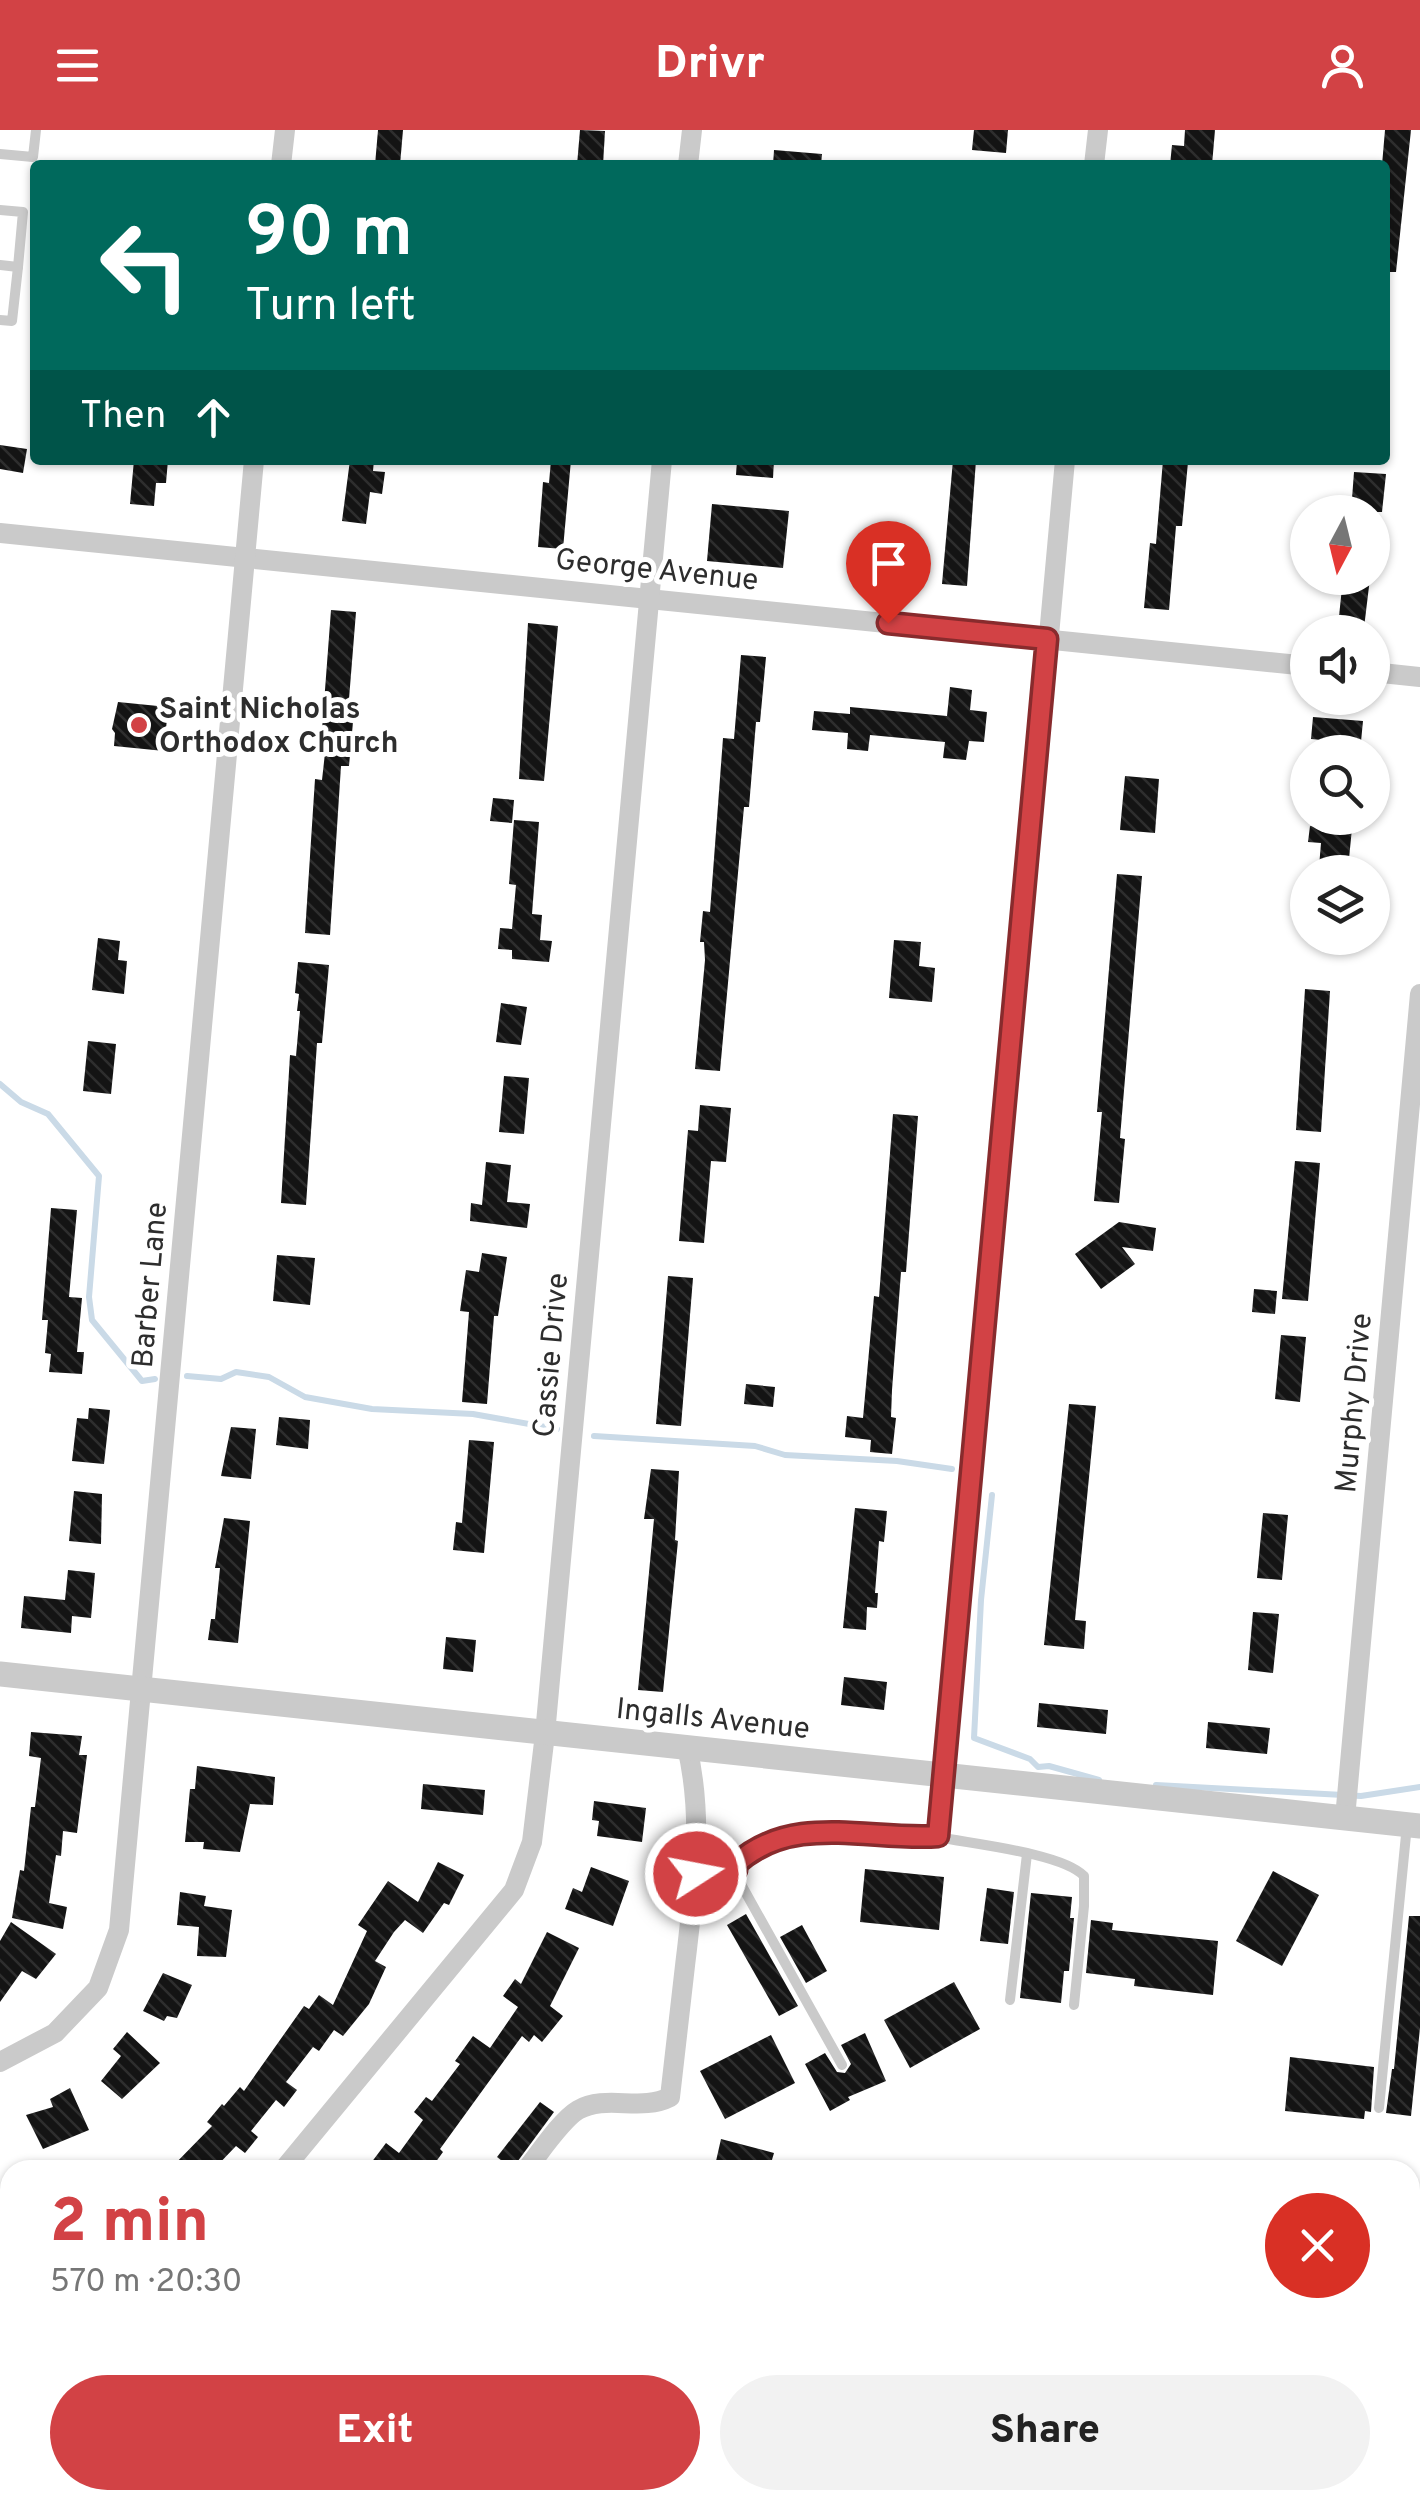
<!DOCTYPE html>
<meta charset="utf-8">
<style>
body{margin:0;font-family:Overpass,sans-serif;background:#f2f2f2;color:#222;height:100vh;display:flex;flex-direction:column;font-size:38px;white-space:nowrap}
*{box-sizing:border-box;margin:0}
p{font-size:32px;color:#767676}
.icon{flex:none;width:55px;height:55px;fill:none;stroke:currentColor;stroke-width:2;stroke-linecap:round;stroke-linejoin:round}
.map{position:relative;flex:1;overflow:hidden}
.sheet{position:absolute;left:0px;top:2030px;width:1420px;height:350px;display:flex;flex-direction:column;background:#fff;border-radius:30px 30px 0 0;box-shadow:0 2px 8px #0004}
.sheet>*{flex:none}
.guide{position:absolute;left:30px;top:30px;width:1360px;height:305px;border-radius:10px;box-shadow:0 2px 8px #0004;background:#00695c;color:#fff;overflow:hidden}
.needle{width:65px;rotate:187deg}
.fabs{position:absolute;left:1290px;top:365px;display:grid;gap:20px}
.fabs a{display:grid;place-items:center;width:100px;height:100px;border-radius:50%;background:#fff;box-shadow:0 2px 8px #0004;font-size:50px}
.pin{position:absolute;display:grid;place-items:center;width:85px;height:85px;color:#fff;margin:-102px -42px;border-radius:50% 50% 50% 0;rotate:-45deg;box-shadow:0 0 10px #0007}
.pin .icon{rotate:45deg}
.me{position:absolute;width:110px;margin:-55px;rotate:79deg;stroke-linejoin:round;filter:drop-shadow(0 0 8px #0008)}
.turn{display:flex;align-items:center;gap:35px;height:210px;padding:0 50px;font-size:45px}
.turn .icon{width:130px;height:130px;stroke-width:2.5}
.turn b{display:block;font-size:70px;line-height:85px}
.then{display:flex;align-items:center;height:95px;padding:0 50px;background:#0003;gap:20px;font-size:38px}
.round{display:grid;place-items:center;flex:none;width:105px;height:105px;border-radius:52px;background:#f2f2f2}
.overview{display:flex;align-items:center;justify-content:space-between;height:170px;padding:0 50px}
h1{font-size:60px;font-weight:800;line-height:75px;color:#d24245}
.button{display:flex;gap:20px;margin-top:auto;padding:20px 50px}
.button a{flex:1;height:115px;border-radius:60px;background:#d24245;color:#fff;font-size:40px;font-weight:800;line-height:115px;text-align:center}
.button a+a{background:#f2f2f2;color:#222}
header{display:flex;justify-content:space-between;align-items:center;height:130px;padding:0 50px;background:#d24245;color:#fff;font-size:45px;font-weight:800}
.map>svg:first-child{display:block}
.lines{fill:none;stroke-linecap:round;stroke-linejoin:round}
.stream{stroke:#cadae7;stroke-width:6}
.building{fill:url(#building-back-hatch)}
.service{stroke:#cacaca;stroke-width:10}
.minor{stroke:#cacaca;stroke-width:20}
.tertiary{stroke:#cacaca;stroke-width:25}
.route-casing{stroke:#882b2d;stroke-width:25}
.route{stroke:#d24245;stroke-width:18}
.poi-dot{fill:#d24245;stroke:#fff;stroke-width:4}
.labels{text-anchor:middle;stroke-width:10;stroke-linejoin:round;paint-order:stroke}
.street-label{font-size:30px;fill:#2d2d2d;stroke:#fff}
.poi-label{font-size:30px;font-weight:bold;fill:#2d2d2d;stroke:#fff;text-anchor:start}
</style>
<header><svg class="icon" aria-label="menu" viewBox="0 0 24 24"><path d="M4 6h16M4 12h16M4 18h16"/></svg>Drivr<svg class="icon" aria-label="person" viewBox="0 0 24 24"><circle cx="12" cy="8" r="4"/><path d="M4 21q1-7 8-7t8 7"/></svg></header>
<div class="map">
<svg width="1420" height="2380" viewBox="0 0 1420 2380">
<defs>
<pattern id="building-back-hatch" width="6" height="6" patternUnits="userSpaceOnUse" patternTransform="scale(2.5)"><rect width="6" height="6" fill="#141414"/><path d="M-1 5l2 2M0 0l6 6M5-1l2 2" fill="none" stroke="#2e2e2e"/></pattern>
</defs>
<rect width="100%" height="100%" fill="#fff"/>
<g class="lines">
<!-- stream -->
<g class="stream">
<path d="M0,954L21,972L48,984L99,1046L89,1167L92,1190L142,1251L155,1249"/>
<path d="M187,1246L221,1249L236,1242L269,1247L305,1267L372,1279L473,1284L557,1299"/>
<path d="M594,1306L755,1316L785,1325L897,1331L952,1339"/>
<path d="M992,1365L981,1470L974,1608L1030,1629L1038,1637L1049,1636L1099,1650"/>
<path d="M1156,1655L1361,1666L1420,1657"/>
</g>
</g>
<!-- building -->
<g class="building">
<path d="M378,0H403L400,35H375Z"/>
<path d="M580,0L605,1L603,35H577Z"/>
<path d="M974,0H1008L1006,23L972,20Z"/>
<path d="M1185,0H1215L1212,35H1170L1172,15L1184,16Z"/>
<path d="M1385,0H1411L1396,142H1385V35H1382Z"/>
<path d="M774,20L822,24L821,35H773Z"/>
<path d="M0,315L27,319L23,343L0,339Z"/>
<path d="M134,330H168L166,353H156L154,376L130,374Z"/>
<path d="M350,330H374L373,341L385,342L382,364L370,362L366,394L342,391Z"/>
<path d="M551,330H571L563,419L538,417L543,352L549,353Z"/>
<path d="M737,330H774L773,348L736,345Z"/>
<path d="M953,330H976L967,456L942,454Z"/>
<path d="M1163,330L1188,332L1182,396H1176L1169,480L1144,478L1150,413L1156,414Z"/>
<path d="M1354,342L1386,344L1382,382H1351Z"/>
<path d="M712,374L789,381L783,438L707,431Z"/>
<path d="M887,410L917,415L913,446L882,441Z"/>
<path d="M1343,448H1370L1364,498L1338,496Z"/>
<path d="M331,480L356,482L349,569L355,570L349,636H341L330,805L305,803L315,649L322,650L326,614L321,613Z"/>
<path d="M528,493L558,496L544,651L519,649Z"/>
<path d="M741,525L766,527L760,592H756L749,677H744L720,941L695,939L705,830L704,812H700L703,781L710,782L723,608L734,609Z"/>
<path d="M950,557L972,560L970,580L987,582L984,612L969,611L966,630L943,628L945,612L870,605L868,621L847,619L848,603L812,600L814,581L850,584V577L947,586Z"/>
<path d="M118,572L168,577L164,621L114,616L115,603L112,599Z"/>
<path d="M1313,587L1363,591L1360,622H1331L1332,611L1311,609Z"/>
<path d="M1125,646L1159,649L1155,703L1120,700Z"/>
<path d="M493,668L514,670L512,693L490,691Z"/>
<path d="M1331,688H1353L1348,739L1319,737L1321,713L1308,712L1310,696L1330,698Z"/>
<path d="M514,690L539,692L532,784L542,785L540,810L552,811L549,832L512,829V820L498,819L500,798L512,799L516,755L509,754Z"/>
<path d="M1117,744L1142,746L1120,1008L1125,1009L1119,1073L1094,1071L1102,982H1097Z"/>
<path d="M98,808L120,811L118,830L127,831L124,864L92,860Z"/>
<path d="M894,810L921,812L919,836L935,838L932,872L889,868Z"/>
<path d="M298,832L329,835L322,913H317L306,1075L281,1073L290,925L296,926L300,881H297L299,864L295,863Z"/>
<path d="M1305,859L1330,861L1321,1002L1296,1000Z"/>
<path d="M501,873L527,877L521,915L496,912Z"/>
<path d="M88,911L116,914L111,964L83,961Z"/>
<path d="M504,946L529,948L524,1004L499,1002Z"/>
<path d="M700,975L731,978L726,1032L711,1031L704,1113L679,1111L688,1000L698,1001Z"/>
<path d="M893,984L918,986L906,1142H901L892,1260L891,1287L896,1288L892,1324L870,1322L871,1310L845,1307L847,1286L863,1288L874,1166L879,1167Z"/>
<path d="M1295,1031L1320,1033L1308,1171L1282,1169Z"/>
<path d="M486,1032L511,1035L507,1072L530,1074L527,1098L470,1091L471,1073L482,1075Z"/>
<path d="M51,1078L77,1080L69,1167L82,1168L77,1222H84L82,1244L49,1242L51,1224L45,1223L48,1190H42Z"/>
<path d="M1119,1092L1156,1098L1153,1121L1122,1117L1135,1134L1101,1159L1075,1124Z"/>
<path d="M482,1123L507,1127L498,1186H494L487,1274L462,1272L469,1182L460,1181L466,1140L479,1142Z"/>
<path d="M277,1125L315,1128L310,1175L273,1171Z"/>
<path d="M668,1146L693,1148L681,1296L656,1294Z"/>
<path d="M1254,1159L1277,1161L1275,1184L1252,1182Z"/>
<path d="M1281,1205L1306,1207L1300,1272L1275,1269Z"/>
<path d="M746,1254L775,1257L773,1277L744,1274Z"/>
<path d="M1069,1274L1096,1276L1075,1490L1086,1491L1084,1519L1044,1515Z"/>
<path d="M89,1278L110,1280L104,1334L72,1331L77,1288L88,1289Z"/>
<path d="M279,1287L310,1290L308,1319L276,1315Z"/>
<path d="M231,1297L256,1299L251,1349L221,1346Z"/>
<path d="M469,1310L494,1312L484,1423L453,1420L456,1392L462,1393Z"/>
<path d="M651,1339L679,1341L675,1410L678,1411L663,1562L638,1560L654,1389H644Z"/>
<path d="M74,1361L102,1364L101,1414L69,1411Z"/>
<path d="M855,1378L887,1381L884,1412L879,1411L875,1463H878L877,1478L867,1477L866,1500L843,1498Z"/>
<path d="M1263,1383L1288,1385L1282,1450L1257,1448Z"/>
<path d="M224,1388L250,1391L238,1513L208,1510L211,1489H215L220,1438H215Z"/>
<path d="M68,1440L95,1443L91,1488L72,1486L71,1503L21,1498L24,1466L65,1470Z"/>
<path d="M1253,1482L1279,1484L1273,1543L1248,1540Z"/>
<path d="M446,1507L476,1510L473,1542L443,1539Z"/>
<path d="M844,1547L887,1552L884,1580L841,1575Z"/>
<path d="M1039,1573L1108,1580L1106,1604L1037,1597Z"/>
<path d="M1208,1592L1270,1598L1267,1624L1206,1618Z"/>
<path d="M31,1602L82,1606L79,1625H87L77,1703L63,1701L61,1726L56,1725L49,1773L67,1777L63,1799L12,1788L20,1740L24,1741L31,1677H35L41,1628L29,1626Z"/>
<path d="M197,1636L275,1647L273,1675L250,1674L240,1722L203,1719L204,1712H185L190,1659H195Z"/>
<path d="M423,1654L485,1660L483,1685L421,1679Z"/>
<path d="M594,1671L646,1678L642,1712L597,1706L599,1691L592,1690Z"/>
<path d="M438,1732L464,1745L449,1775L444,1773L423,1803L405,1790L394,1802L375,1831L386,1837L369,1874L343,1906L334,1900L319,1921L313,1917L286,1952L297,1960L284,1977L276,1970L251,2001L258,2007L245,2023L236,2016L213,2040H169L212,1996L207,1992L222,1974L224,1976L240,1957L244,1961L304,1876L309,1879L319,1865L333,1875L367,1801L358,1795L388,1751L418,1772Z"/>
<path d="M591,1737L629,1751L613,1796L565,1779L573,1758L582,1762Z"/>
<path d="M865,1739L944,1747L939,1800L860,1792Z"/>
<path d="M1273,1741L1319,1765L1282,1836L1236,1811Z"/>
<path d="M987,1758L1014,1762L1008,1814L980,1811Z"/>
<path d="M180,1762L206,1766L204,1776L232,1780L226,1827L197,1826L199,1797L177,1795Z"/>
<path d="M1031,1763L1072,1767L1070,1788H1074L1069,1841H1064L1061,1873L1020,1868Z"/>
<path d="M746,1784L798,1876L779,1886L727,1795Z"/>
<path d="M1409,1786H1420V1898L1411,1986L1386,1983L1392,1939H1394Z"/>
<path d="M1091,1790L1113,1793L1112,1800L1218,1811L1213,1865L1134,1856L1135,1849L1086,1843Z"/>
<path d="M11,1792L56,1824L36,1849L22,1841L0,1872V1811Z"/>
<path d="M802,1795L827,1841L806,1853L780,1807Z"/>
<path d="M547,1802L579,1818L550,1876L563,1886L542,1912L534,1905L529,1912L522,1906L440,2019L443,2022L430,2040H381L371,2033L386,2013L399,2023L423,1990L414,1982L426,1967L432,1971L460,1934L455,1931L473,1906L490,1918L518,1877L503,1866L515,1849L521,1854Z"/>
<path d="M163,1843L192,1855L177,1888L167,1886L164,1891L143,1881Z"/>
<path d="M954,1852L980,1899L910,1938L884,1890Z"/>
<path d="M127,1902L160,1933L122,1969L101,1951L121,1926L113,1919Z"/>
<path d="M865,1903L886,1951L848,1967L850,1970L830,1981L805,1934L825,1923L837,1942L845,1943L851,1934L841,1915Z"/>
<path d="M771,1905L795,1953L725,1989L700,1941Z"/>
<path d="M1290,1927L1374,1937L1371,1982L1365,1981L1364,1989L1285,1981Z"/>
<path d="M70,1958L89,2000L43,2019L26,1985L53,1977L50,1969Z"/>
<path d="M540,1972L554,1982L512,2039L497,2027Z"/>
<path d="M721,2009L774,2023L769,2040H714Z"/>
</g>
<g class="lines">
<!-- service -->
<g class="service">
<path d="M0,24L33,27L36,0"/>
<path d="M0,80L23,82L18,137L0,135"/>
<path d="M0,190L12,191L18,137"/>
<path d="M938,1707C972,1714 1062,1723 1084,1746V1776L1074,1875"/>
<path d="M696,1738L736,1740"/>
<path d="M1010,1870L1027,1724"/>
<path d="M842,1935L742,1756L736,1734C794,1682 868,1711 938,1707L944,1646"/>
<path d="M1379,1978L1407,1695"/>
</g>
<!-- minor -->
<g class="minor">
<path d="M281,35L285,0"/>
<path d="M688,35L692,0"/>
<path d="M1094,35L1098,0"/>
<path d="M0,403L1308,536"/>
<path d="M1372,542L1420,547"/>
<path d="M945,1645L1065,330"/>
<path d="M1345,1688L1420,864"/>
<path d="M0,1932L55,1903L98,1858L119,1800L254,330"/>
<path d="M283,2040L514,1760L532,1712L545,1604L662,330"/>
<path d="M526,2040C539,2024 561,1990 578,1980C606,1964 641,1982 670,1967C676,1917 681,1868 687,1819C695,1750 703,1685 687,1617"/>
<path d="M0,2190L10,2194"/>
<path d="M1410,2359L1420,2344"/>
<path d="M1401,2374H1420"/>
</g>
<!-- tertiary -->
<path class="tertiary" d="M0,1544L1420,1696"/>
</g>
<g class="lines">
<defs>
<path id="route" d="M696,1744V1738L736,1740V1734C793,1682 869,1711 938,1706L1047,509L888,493"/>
</defs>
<!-- route casing -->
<use href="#route" class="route-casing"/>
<!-- route -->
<use href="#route" class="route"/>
</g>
<!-- markers -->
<circle class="poi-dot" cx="139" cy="595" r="10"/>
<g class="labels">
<!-- street labels -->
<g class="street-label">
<text transform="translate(657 439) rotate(6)" y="10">George Avenue</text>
<text transform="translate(149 1155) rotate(-85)" y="10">Barber Lane</text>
<text transform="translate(550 1225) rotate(-85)" y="10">Cassie Drive</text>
<text transform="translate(1353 1273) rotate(-85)" y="10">Murphy Drive</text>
<text transform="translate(713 1588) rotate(6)" y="10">Ingalls Avenue</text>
</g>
<!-- poi labels -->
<g class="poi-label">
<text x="159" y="588">Saint Nicholas<tspan x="159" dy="34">Orthodox Church</tspan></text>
</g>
</g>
</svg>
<div class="fabs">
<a><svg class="needle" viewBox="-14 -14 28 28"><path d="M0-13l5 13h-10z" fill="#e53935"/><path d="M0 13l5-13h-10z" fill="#767676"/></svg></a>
<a><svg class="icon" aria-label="sound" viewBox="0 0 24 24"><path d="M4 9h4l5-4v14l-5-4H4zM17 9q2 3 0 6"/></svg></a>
<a><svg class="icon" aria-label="search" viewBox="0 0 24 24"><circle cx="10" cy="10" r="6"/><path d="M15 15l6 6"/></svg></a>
<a><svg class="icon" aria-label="layers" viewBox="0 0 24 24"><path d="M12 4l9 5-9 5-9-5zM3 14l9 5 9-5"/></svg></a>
</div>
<div class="pin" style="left:888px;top:493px;background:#d93025"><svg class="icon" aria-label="arrive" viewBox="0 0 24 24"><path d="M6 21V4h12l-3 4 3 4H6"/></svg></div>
<svg class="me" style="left:696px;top:1744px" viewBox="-20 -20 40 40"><circle r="17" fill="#d24245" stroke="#fff" stroke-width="3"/><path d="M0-11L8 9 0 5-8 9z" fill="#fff"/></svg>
<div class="guide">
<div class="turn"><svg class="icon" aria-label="left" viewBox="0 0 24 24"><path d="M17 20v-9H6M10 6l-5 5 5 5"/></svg><div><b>90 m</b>Turn left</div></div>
<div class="then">Then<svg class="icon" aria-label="ahead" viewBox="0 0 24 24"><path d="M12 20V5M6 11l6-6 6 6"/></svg></div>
</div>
<section class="sheet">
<div class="overview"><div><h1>2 min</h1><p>570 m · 20:30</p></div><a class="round" style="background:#d93025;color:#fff"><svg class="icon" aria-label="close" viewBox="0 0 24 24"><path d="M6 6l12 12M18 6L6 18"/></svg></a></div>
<div class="button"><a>Exit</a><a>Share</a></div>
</section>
</div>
